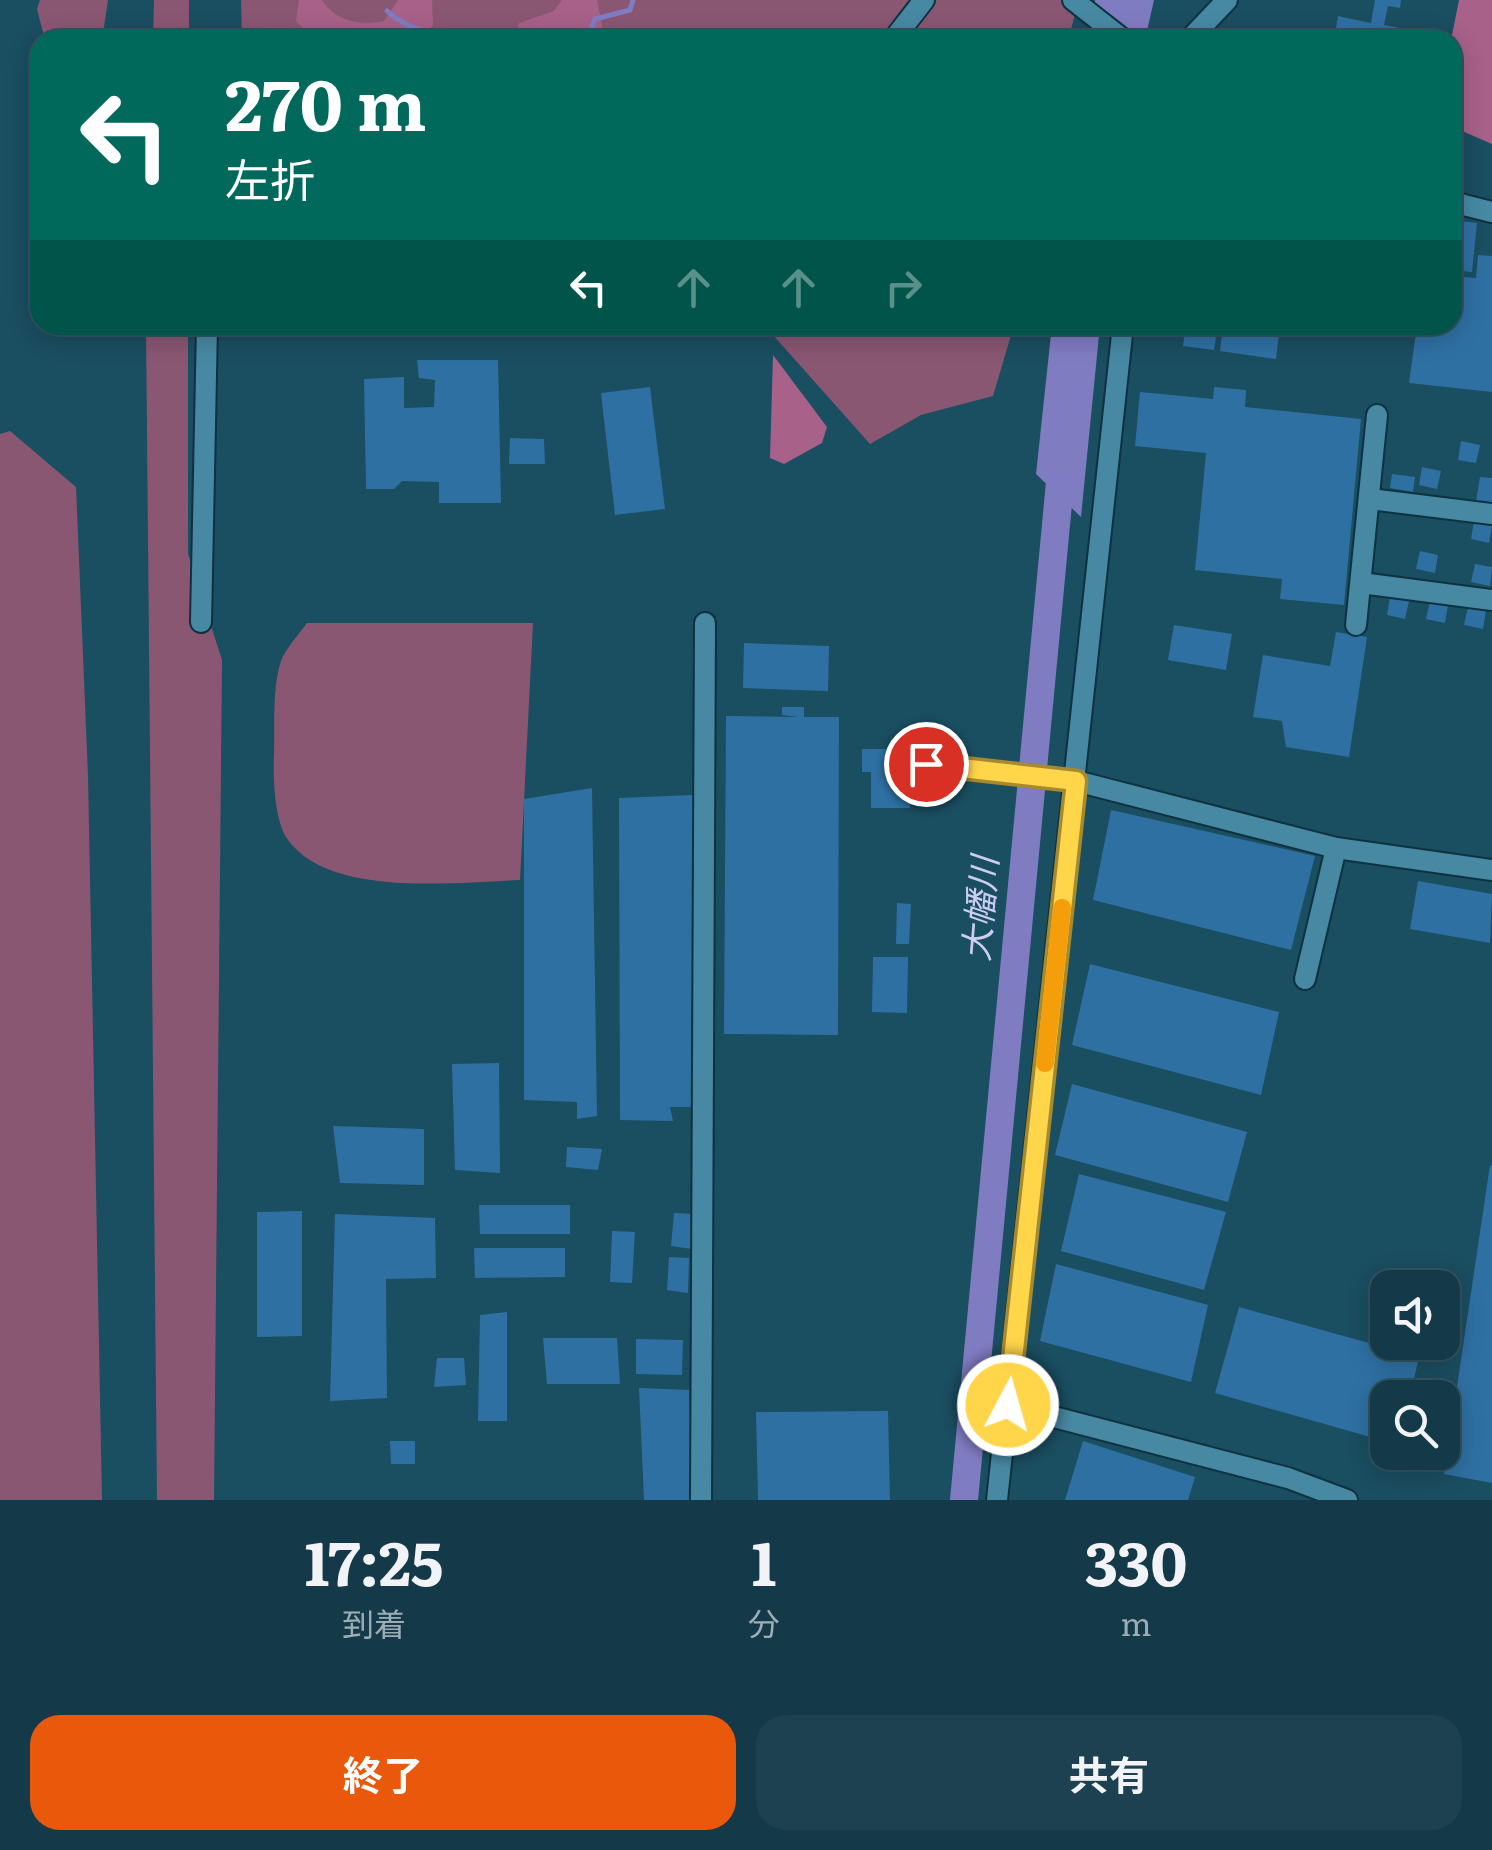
<!DOCTYPE html>
<html lang="ja">
<meta charset="utf-8">
<style>
body{margin:0;font-family:Literata,"Noto Sans JP",serif;background:#1d4150;color:#f1f3f6;height:100vh;display:flex;flex-direction:column;font-size:38px;white-space:nowrap}
*{box-sizing:border-box;margin:0}
p{font-size:32px;color:#9dadb4}
.icon{flex:none;width:55px;height:55px;fill:none;stroke:currentColor;stroke-width:2;stroke-linecap:round;stroke-linejoin:round}
.map{position:relative;height:1500px;overflow:hidden}
.details{display:flex;flex-direction:column;background:#143a49;flex:1}
.details>*{flex:none}
.guide{position:absolute;left:30px;top:30px;width:1432px;height:305px;border-radius:30px;box-shadow:0 5px 25px #0003,0 0 0 2px #335461;background:#00695c;color:#fff;overflow:hidden}
.controls{position:absolute;left:1370px;top:1270px;display:grid;gap:20px}
.controls a{display:grid;place-items:center;width:90px;height:90px;border-radius:20px;background:#143a49;box-shadow:0 5px 25px #0003,0 0 0 2px #335461;font-size:50px}
.pin{position:absolute;display:grid;place-items:center;width:85px;height:85px;color:#fff;margin:-42px;border:5px solid #fff;border-radius:50%;box-shadow:0 2px 10px #0007}
.me{position:absolute;width:110px;margin:-55px;rotate:6deg;stroke-linejoin:round;filter:drop-shadow(0 0 8px #0008)}
.turn{display:flex;align-items:center;gap:35px;height:210px;padding:0 30px;font-size:45px}
.turn .icon{width:130px;height:130px;stroke-width:2.5}
.turn b{display:block;font-size:70px;line-height:85px}
.lanes{display:flex;align-items:center;height:95px;padding:0 30px;background:#0003;justify-content:center;gap:50px;direction:ltr}
.lanes .off{opacity:.35}
.eta{display:flex;justify-content:space-evenly;align-items:center;height:170px;text-align:center}
.eta b{font-size:60px;font-weight:700;line-height:70px}
.primary-button{display:flex;gap:20px;margin-top:auto;padding:20px 30px}
.primary-button a{flex:1;height:115px;border-radius:30px;background:#ea580c;color:#fff;font-size:40px;font-weight:700;line-height:115px;text-align:center}
.primary-button a+a{background:#1d4150;color:#f1f3f6}
.map>svg:first-child{display:block}
.green{fill:#8a5773}
.forest{fill:#a86189}
.water{fill:#807cc2}
.lines{fill:none;stroke-linecap:round;stroke-linejoin:round}
.stream{stroke:#807cc2;stroke-width:5}
.river{stroke:#807cc2;stroke-width:28}
.building{fill:#2f70a3}
.minor-casing{stroke:#0e323f;stroke-width:24}
.minor{stroke:#4789a3;stroke-width:20}
.route-casing{stroke:#a68a30;stroke-width:25}
.route{stroke:#ffd54a;stroke-width:18}
.slow{stroke:#f59e0b;stroke-width:18}
.labels{text-anchor:middle;stroke-width:8;stroke-linejoin:round;paint-order:stroke}
.water-label{font-size:35px;font-style:italic;fill:#cdccf3;stroke:#1a4e61}
</style>
<div class="map">
<svg width="1492" height="1500" viewBox="0 0 1492 1500">
<rect width="100%" height="100%" fill="#1a4e61"/>
<!-- green -->
<g class="green">
<path d="M40,0H108L102,40H45L37,9Z"/>
<path d="M154,0H189V40H153Z"/>
<path d="M241,0H1079L1068,40H242Z"/>
<path d="M146,325H188V554L222,660L214,1500H157Z"/>
<path d="M1014,325L993,396L921,415L870,444L765,326Z"/>
<path d="M10,431L76,487L88,776L102,1500H0V434Z"/>
<path d="M307,623H533L520,880C456,882 326,899 286,837C274,817 273,776 274,753C275,725 272,688 281,661C286,648 299,634 307,623Z"/>
</g>
<!-- forest -->
<g class="forest">
<path d="M299,0H322C335,21 361,26 384,21L398,0H432L433,25L421,40H315L296,21Z"/>
<path d="M562,0H597L604,35L584,40L573,34L517,32L519,23L554,11Z"/>
<path d="M1459,0H1492V144L1453,127L1451,40Z"/>
<path d="M773,355L827,427L822,443L784,464L770,458Z"/>
</g>
<!-- water -->
<g class="water">
<path d="M1095,0H1154L1145,40H1088Z"/>
<path d="M1052,325H1100L1081,517L1036,474Z"/>
</g>
<g class="lines">
<!-- stream -->
<g class="stream">
<path d="M387,11C405,28 421,27 440,40"/>
<path d="M587,40L595,19L630,10L633,0"/>
</g>
<!-- river -->
<path class="river" d="M964,1500L1062,461"/>
</g>
<!-- building -->
<g class="building">
<path d="M1375,0H1401L1400,8L1388,6L1384,25L1411,30L1409,40H1334L1338,16L1371,23Z"/>
<path d="M1452,153L1464,155L1461,181L1452,180Z"/>
<path d="M1452,220L1477,223L1472,272L1452,270Z"/>
<path d="M1478,255L1492,256V392L1409,383L1417,325H1452V276L1476,278Z"/>
<path d="M1186,325H1218L1214,350L1183,346Z"/>
<path d="M1223,325H1280L1276,359L1220,351Z"/>
<path d="M417,360H498L501,503H439V482L402,481L394,489H366L364,379L404,377V408L434,407L435,380L419,378Z"/>
<path d="M650,387L665,509L615,515L601,393Z"/>
<path d="M1214,387L1246,390L1245,407L1361,419L1344,605L1280,599L1282,579L1195,570L1206,453L1135,446L1140,392L1213,399Z"/>
<path d="M510,438L544,439L545,464H509Z"/>
<path d="M1461,441L1480,445L1476,463L1458,460Z"/>
<path d="M1422,467L1441,471L1437,489L1419,485Z"/>
<path d="M1392,474L1415,477L1413,492L1390,488Z"/>
<path d="M1480,477L1492,478V503L1476,501Z"/>
<path d="M1474,521L1492,525L1489,543L1471,539Z"/>
<path d="M1420,551L1438,555L1435,573L1416,569Z"/>
<path d="M1475,564L1492,567L1490,586L1471,582Z"/>
<path d="M1390,597L1409,601L1405,619L1387,615Z"/>
<path d="M1430,601L1448,605L1445,623L1426,619Z"/>
<path d="M1468,607L1486,611L1483,629L1464,625Z"/>
<path d="M1174,625L1232,634L1226,670L1168,660Z"/>
<path d="M1336,632L1367,637L1349,757L1286,747L1282,721L1253,717L1263,655L1330,666Z"/>
<path d="M744,643L829,646L828,691L743,688Z"/>
<path d="M782,707H804V717H839L838,1035L724,1034L726,716L798,717L782,715Z"/>
<path d="M862,749H910V808H871V772H862Z"/>
<path d="M592,788L597,1116L577,1119V1102L524,1100V799Z"/>
<path d="M694,795L691,1107H670L673,1121L620,1120L619,798Z"/>
<path d="M1111,810L1315,856L1291,950L1093,900Z"/>
<path d="M1418,881L1492,894L1490,943L1410,929Z"/>
<path d="M897,903L911,904L909,944H896Z"/>
<path d="M873,957H908L907,1013L872,1012Z"/>
<path d="M1090,964L1279,1012L1261,1095L1072,1045Z"/>
<path d="M499,1063L500,1173L455,1170L452,1064Z"/>
<path d="M1072,1084L1247,1132L1228,1202L1055,1155Z"/>
<path d="M333,1126L424,1129V1185L340,1183Z"/>
<path d="M567,1147L602,1149L598,1170L566,1167Z"/>
<path d="M1490,1165L1492,1166V1483L1444,1474Z"/>
<path d="M1079,1174L1226,1212L1204,1290L1061,1251Z"/>
<path d="M479,1205H570V1234H480Z"/>
<path d="M302,1211V1336L257,1337V1212Z"/>
<path d="M674,1213L693,1214L692,1249L671,1246Z"/>
<path d="M335,1214L435,1218L436,1278L386,1279L387,1398L330,1401Z"/>
<path d="M612,1231L635,1232L632,1283L610,1282Z"/>
<path d="M474,1248H565V1277L475,1278Z"/>
<path d="M669,1257L689,1258L688,1293L667,1290Z"/>
<path d="M1056,1264L1208,1305L1191,1382L1040,1341Z"/>
<path d="M1239,1307L1394,1350L1418,1361L1410,1398H1388V1442L1215,1393Z"/>
<path d="M507,1312V1421H478L480,1315Z"/>
<path d="M543,1338H617L620,1384H547Z"/>
<path d="M636,1339L683,1340L682,1375L636,1374Z"/>
<path d="M437,1358H464L466,1385L434,1387Z"/>
<path d="M639,1388L689,1390L693,1500H644Z"/>
<path d="M888,1411L890,1500H758L756,1412Z"/>
<path d="M390,1441H415V1464H391Z"/>
<path d="M1083,1441L1195,1477L1188,1500H1065Z"/>
</g>
<g class="lines">
<defs>
<g id="minor">
<path d="M1073,0L1124,40"/>
<path d="M893,40L924,0"/>
<path d="M1189,40L1227,0"/>
<path d="M1452,202L1492,212"/>
<path d="M1370,499L1492,514"/>
<path d="M1361,583L1492,600"/>
<path d="M201,622L207,325"/>
<path d="M1356,625L1377,415"/>
<path d="M926,764L1076,781L1336,848L1492,870"/>
<path d="M1305,979L1336,848"/>
<path d="M1008,1405L1288,1478L1347,1500"/>
<path d="M701,1500L705,623"/>
<path d="M997,1500L1123,325"/>
</g>
</defs>
<!-- minor casing -->
<use href="#minor" class="minor-casing"/>
<!-- minor -->
<use href="#minor" class="minor"/>
</g>
<g class="lines">
<defs>
<path id="route" d="M926,764L1076,781L1008,1405"/>
</defs>
<!-- route casing -->
<use href="#route" class="route-casing"/>
<!-- route -->
<use href="#route" class="route"/>
<!-- slow -->
<path class="slow" d="M1045,1063L1062,908"/>
</g>
<g class="labels">
<!-- water labels -->
<g class="water-label">
<text transform="translate(981 909) rotate(-85)" y="12">大幡川</text>
</g>
</g>
</svg>
<div class="controls">
<a><svg class="icon" aria-label="sound" viewBox="0 0 24 24"><path d="M4 9h4l5-4v14l-5-4H4zM17 9q2 3 0 6"/></svg></a>
<a><svg class="icon" aria-label="search" viewBox="0 0 24 24"><circle cx="10" cy="10" r="6"/><path d="M15 15l6 6"/></svg></a>
</div>
<div class="pin" style="left:926px;top:764px;background:#d93025"><svg class="icon" aria-label="arrive" viewBox="0 0 24 24"><path d="M6 21V4h12l-3 4 3 4H6"/></svg></div>
<svg class="me" style="left:1008px;top:1405px" viewBox="-20 -20 40 40"><circle r="17" fill="#ffd54a" stroke="#fff" stroke-width="3"/><path d="M0-11L8 9 0 5-8 9z" fill="#fff"/></svg>
<div class="guide">
<div class="turn"><svg class="icon" aria-label="left" viewBox="0 0 24 24"><path d="M17 20v-9H6M10 6l-5 5 5 5"/></svg><div><b>270 m</b>左折</div></div>
<div class="lanes"><svg class="icon" aria-label="left" viewBox="0 0 24 24"><path d="M17 20v-9H6M10 6l-5 5 5 5"/></svg><svg class="icon off" aria-label="ahead" viewBox="0 0 24 24"><path d="M12 20V5M6 11l6-6 6 6"/></svg><svg class="icon off" aria-label="ahead" viewBox="0 0 24 24"><path d="M12 20V5M6 11l6-6 6 6"/></svg><svg class="icon off" aria-label="right" viewBox="0 0 24 24"><path d="M7 20v-9h11M14 6l5 5-5 5"/></svg></div>
</div>
</div>
<section class="details">
<div class="eta">
<div><b>17:25</b><p>到着</p></div>
<div><b>1</b><p>分</p></div>
<div><b>330</b><p>m</p></div>
</div>
<div class="primary-button"><a>終了</a><a>共有</a></div>
</section>
